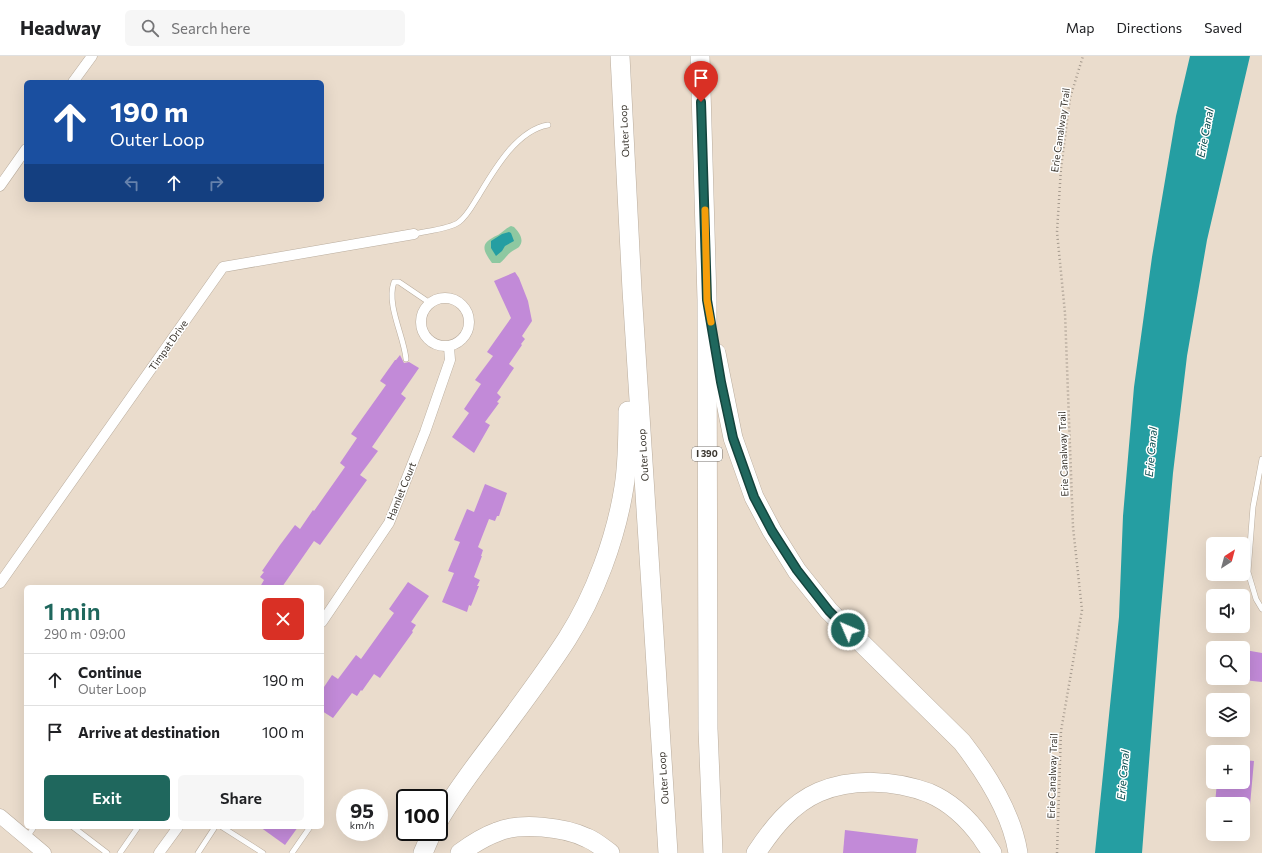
<!DOCTYPE html>
<meta charset="utf-8">
<style>
body{margin:0;font-family:Commissioner,sans-serif;background:#f6f6f6;color:#202124;height:100vh;display:flex;flex-direction:column;font-size:15px;white-space:nowrap}
*{box-sizing:border-box;margin:0}
p{font-size:13px;color:#757577}
.icon{flex:none;width:22px;height:22px;fill:none;stroke:currentColor;stroke-width:2;stroke-linecap:round;stroke-linejoin:round}
.map{position:relative;flex:1;overflow:hidden}
.sheet{position:absolute;left:24px;top:529px;width:300px;height:244px;display:flex;flex-direction:column;background:#fff;border-radius:6px;box-shadow:0 4px 16px #0002}
.sheet>*{flex:none}
.top-card{position:absolute;left:24px;top:24px;width:300px;height:122px;border-radius:6px;box-shadow:0 4px 16px #0002;background:#1a4fa0;color:#fff;overflow:hidden}
.needle{width:26px;rotate:36deg}
.buttons{position:absolute;left:1206px;top:481px;display:grid;gap:8px}
.buttons a{display:grid;place-items:center;width:44px;height:44px;border-radius:6px;background:#fff;box-shadow:0 4px 16px #0002;font-size:20px}
.speed{position:absolute;left:336px;top:733px;display:flex;gap:8px;font-size:20px;font-weight:700;text-align:center}
.speed>*{display:grid;place-content:center;width:52px;height:52px;border-radius:50%;background:#fff;box-shadow:0 4px 16px #0002;line-height:1}
.speed small{font-size:10px;font-weight:400}
.speed .limit{border:2px solid #111;border-radius:6px;background:#fff;color:#111}
.pin{position:absolute;display:grid;place-items:center;width:34px;height:34px;color:#fff;margin:-41px -17px;border-radius:50% 50% 50% 0;rotate:-45deg;box-shadow:0 0 4px #0007}
.pin .icon{rotate:45deg}
.me{position:absolute;width:44px;margin:-22px;rotate:315deg;stroke-linejoin:round;filter:drop-shadow(0 0 3px #0008)}
.turn{display:flex;align-items:center;gap:14px;height:84px;padding:0 20px;font-size:18px}
.turn .icon{width:52px;height:52px;stroke-width:2.5}
.turn b{display:block;font-size:28px;line-height:34px}
.lanes{display:flex;align-items:center;height:38px;padding:0 20px;background:#0003;justify-content:center;gap:20px;direction:ltr}
.lanes .off{opacity:.35}
.round{display:grid;place-items:center;flex:none;width:42px;height:42px;border-radius:6px;background:#f6f6f6}
.head{display:flex;align-items:center;justify-content:space-between;height:68px;padding:0 20px}
h1{font-size:24px;font-weight:600;line-height:30px;color:#1f675d}
.button{display:flex;gap:8px;margin-top:auto;padding:8px 20px}
.button a{flex:1;height:46px;border-radius:6px;background:#1f675d;color:#fff;font-size:16px;font-weight:600;line-height:46px;text-align:center}
.button a+a{background:#f6f6f6;color:#202124}
ul{padding:0;list-style:none}
li{display:flex;align-items:center;gap:12px;height:52px;padding:0 20px;border-top:1px solid #e0e0e0}
li div{flex:1}
li b{display:block;font-size:15px}
li em{font-style:normal}
header{display:flex;align-items:center;gap:24px;box-sizing:border-box;height:56px;padding:0 20px;background:#fff;border-bottom:1px solid #e0e0e0}
header strong{font-size:19px}
nav{display:flex;gap:22px;margin-inline-start:auto;font-size:14px}
.search{width:280px;height:36px;background:#f6f6f6;display:flex;align-items:center;gap:10px;box-sizing:border-box;padding:0 14px;border-radius:6px;color:#757577;font-size:15px}
.map>svg:first-child{display:block}
.green{fill:#8ec8a1}
.water{fill:#259ea2}
.building{fill:#c28ad8}
.lines{fill:none;stroke-linecap:round;stroke-linejoin:round}
.lane-casing{stroke:#baad9e;stroke-width:6}
.street-casing{stroke:#baad9e;stroke-width:11}
.secondary-casing{stroke:#baad9e;stroke-width:15}
.highway-casing{stroke:#baad9e;stroke-width:20}
.path{stroke:#a59a8e;stroke-width:2.5;stroke-dasharray:1 3;stroke-linecap:butt}
.lane{stroke:#fff;stroke-width:5}
.street{stroke:#fff;stroke-width:10}
.secondary{stroke:#fff;stroke-width:14}
.highway{stroke:#fff;stroke-width:19}
.route-casing{stroke:#14433c;stroke-width:10}
.route{stroke:#1f675d;stroke-width:7}
.slow{stroke:#f59e0b;stroke-width:7}
.labels{text-anchor:middle;stroke-width:3;stroke-linejoin:round;paint-order:stroke}
.shield{fill:#fff;stroke:#74716c;stroke-width:1}
.shield-label{font-size:9px;font-weight:bold;fill:#39342d}
.street-label{font-size:10px;fill:#39342d;stroke:#fff}
.water-label{font-size:11px;font-style:italic;fill:#034a4c;stroke:#fff}
</style>
<header>
<strong>Headway</strong>
<div class="search"><svg class="icon" aria-label="search" viewBox="0 0 24 24"><circle cx="10" cy="10" r="6"/><path d="M15 15l6 6"/></svg>Search here</div>
<nav><a>Map</a><a>Directions</a><a>Saved</a></nav>
</header>
<div class="map">
<svg width="1262" height="797" viewBox="0 0 1262 797">
<rect width="100%" height="100%" fill="#eadccc"/>
<!-- green -->
<path class="green" d="M511,170L514,171C519,176 525,184 519,191C517,193 513,194 511,196C507,199 504,204 500,207H492C482,193 480,187 498,179C503,176 506,172 511,170Z"/>
<!-- water -->
<g class="water">
<path d="M1190,0H1250L1207,184L1187,300L1173,417L1160,564L1142,797H1095L1119,561L1123,460L1134,331L1152,201L1176,60Z"/>
<path d="M509,176L511,177L514,185L505,190L502,195L496,200L491,192V185L502,178Z"/>
</g>
<!-- building -->
<g class="building">
<path d="M515,216L519,222L528,245L532,265L522,280L525,283L521,288L522,289L509,308L514,312L497,337L501,341L497,346L499,347L485,366L490,369L474,397L452,381L469,357L464,353L481,328L475,324L493,300L487,296L511,262L494,225Z"/>
<path d="M400,299L404,307L409,306L419,312L401,338L406,342L372,391L378,395L360,419L367,424L320,489L314,485L282,531H260L264,524L260,521L264,516L262,515L280,489L295,469L300,473L313,454L314,455L345,411L340,407L357,382L351,378L386,329L380,325L395,304H396Z"/>
<path d="M485,428L507,437L499,460H497L495,465L489,463L478,491L483,494L481,500H482L474,521L480,524L477,530H479L471,550L469,549L467,556L442,546L454,517L448,515L460,486L454,484L467,453L474,456Z"/>
<path d="M408,526L429,540L411,566L416,569L412,575L413,576L380,622L374,618L362,635L361,634L357,640L352,637L333,662L322,655V634L332,619L338,623L356,599L361,603L394,557L389,553Z"/>
<path d="M1245,594L1262,597V626L1243,624V600L1244,599Z"/>
<path d="M1243,704L1254,705L1250,749H1243V748H1215L1217,726H1243Z"/>
<path d="M260,771H298L285,789Z"/>
<path d="M845,774L918,783L916,797H843Z"/>
</g>
<g class="lines">
<defs>
<g id="lane">
<path d="M414,178C426,175 450,173 459,166C468,159 473,148 479,139C494,114 517,74 548,69"/>
<path d="M406,303C404,280 386,249 394,226H399L430,247"/>
<path d="M1262,403L1253,451L1248,516L1256,543L1262,553"/>
<path d="M73,771L107,797"/>
<path d="M222,771L263,797"/>
<path d="M27,781L34,771"/>
<path d="M120,797L138,771"/>
<path d="M198,797L215,771"/>
<path d="M292,797L310,771"/>
</g>
<g id="street">
<path d="M73,26L92,0"/>
<path d="M0,130L26,93"/>
<circle cx="445" cy="266" r="24"/>
<path d="M0,527L223,211L414,178"/>
<path d="M322,566L389,467L425,376L450,304L449,291"/>
<path d="M159,797L178,771"/>
</g>
<path id="secondary" d="M0,760L44,797"/>
<g id="highway">
<path d="M620,0L632,234L668,797"/>
<path d="M700,0L707,244L708,673L713,797"/>
<path d="M716,297L733,382L754,441L772,475L797,515L829,555L962,686C986,717 1012,758 1018,797"/>
<path d="M439,764C459,729 485,698 509,665C529,638 549,611 567,583C595,539 616,482 624,431C628,406 628,380 628,355"/>
<path d="M423,797L432,776"/>
<path d="M460,797C471,789 483,781 497,776C520,766 565,771 587,782C595,785 603,792 610,797"/>
<path d="M756,797C772,773 791,748 819,736C853,722 894,724 929,737C950,746 969,764 982,782C985,787 989,792 992,797"/>
</g>
</defs>
<!-- lane casing -->
<use href="#lane" class="lane-casing"/>
<!-- street casing -->
<use href="#street" class="street-casing"/>
<!-- secondary casing -->
<use href="#secondary" class="secondary-casing"/>
<!-- highway casing -->
<use href="#highway" class="highway-casing"/>
<!-- path -->
<path class="path" d="M1057,797L1061,675L1082,554L1073,471L1065,257L1057,176L1061,112L1070,42L1083,0"/>
<!-- lane -->
<use href="#lane" class="lane"/>
<!-- street -->
<use href="#street" class="street"/>
<!-- secondary -->
<use href="#secondary" class="secondary"/>
<!-- highway -->
<use href="#highway" class="highway"/>
</g>
<g class="lines">
<defs>
<path id="route" d="M701,46L707,244L721,326L733,382L754,441L772,475L797,514L829,555L848,574"/>
</defs>
<!-- route casing -->
<use href="#route" class="route-casing"/>
<!-- route -->
<use href="#route" class="route"/>
<!-- slow -->
<path class="slow" d="M705,154L707,244L711,266"/>
</g>
<g class="labels">
<!-- shield labels -->
<rect class="shield" x="692" y="391" width="30" height="14" rx="3"/>
<g class="shield-label">
<text x="707" y="401">I 390</text>
</g>
<!-- street labels -->
<g class="street-label">
<text transform="translate(1060 74) rotate(-82)" y="4">Erie Canalway Trail</text>
<text transform="translate(624 75) rotate(-93)" y="4">Outer Loop</text>
<text transform="translate(168 289) rotate(-55)" y="4">Timpat Drive</text>
<text transform="translate(1063 398) rotate(-92)" y="4">Erie Canalway Trail</text>
<text transform="translate(643 399) rotate(-94)" y="4">Outer Loop</text>
<text transform="translate(401 435) rotate(-68)" y="4">Hamlet Court</text>
<text transform="translate(1052 720) rotate(-88)" y="4">Erie Canalway Trail</text>
<text transform="translate(663 722) rotate(-94)" y="4">Outer Loop</text>
</g>
<!-- water labels -->
<g class="water-label">
<text transform="translate(1205 77) rotate(-79)" y="4">Erie Canal</text>
<text transform="translate(1151 396) rotate(-85)" y="4">Erie Canal</text>
<text transform="translate(1123 719) rotate(-85)" y="4">Erie Canal</text>
</g>
</g>
</svg>
<div class="buttons">
<a><svg class="needle" viewBox="-14 -14 28 28"><path d="M0-13l5 13h-10z" fill="#e53935"/><path d="M0 13l5-13h-10z" fill="#757577"/></svg></a>
<a><svg class="icon" aria-label="sound" viewBox="0 0 24 24"><path d="M4 9h4l5-4v14l-5-4H4zM17 9q2 3 0 6"/></svg></a>
<a><svg class="icon" aria-label="search" viewBox="0 0 24 24"><circle cx="10" cy="10" r="6"/><path d="M15 15l6 6"/></svg></a>
<a><svg class="icon" aria-label="layers" viewBox="0 0 24 24"><path d="M12 4l9 5-9 5-9-5zM3 14l9 5 9-5"/></svg></a>
<a>+</a>
<a>−</a>
</div>
<div class="speed"><div>95<small>km/h</small></div><div class="limit">100</div></div>
<div class="pin" style="left:701px;top:46px;background:#d93025"><svg class="icon" aria-label="arrive" viewBox="0 0 24 24"><path d="M6 21V4h12l-3 4 3 4H6"/></svg></div>
<svg class="me" style="left:848px;top:574px" viewBox="-20 -20 40 40"><circle r="17" fill="#1f675d" stroke="#fff" stroke-width="3"/><path d="M0-11L8 9 0 5-8 9z" fill="#fff"/></svg>
<div class="top-card">
<div class="turn"><svg class="icon" aria-label="ahead" viewBox="0 0 24 24"><path d="M12 20V5M6 11l6-6 6 6"/></svg><div><b>190 m</b>Outer Loop</div></div>
<div class="lanes"><svg class="icon off" aria-label="left" viewBox="0 0 24 24"><path d="M17 20v-9H6M10 6l-5 5 5 5"/></svg><svg class="icon" aria-label="ahead" viewBox="0 0 24 24"><path d="M12 20V5M6 11l6-6 6 6"/></svg><svg class="icon off" aria-label="right" viewBox="0 0 24 24"><path d="M7 20v-9h11M14 6l5 5-5 5"/></svg></div>
</div>
<section class="sheet">
<div class="head"><div><h1>1 min</h1><p>290 m · 09:00</p></div><a class="round" style="background:#d93025;color:#fff"><svg class="icon" aria-label="close" viewBox="0 0 24 24"><path d="M6 6l12 12M18 6L6 18"/></svg></a></div>
<ul>
<li><svg class="icon" aria-label="ahead" viewBox="0 0 24 24"><path d="M12 20V5M6 11l6-6 6 6"/></svg><div><b>Continue</b><p>Outer Loop</p></div><em>190 m</em></li>
<li><svg class="icon" aria-label="arrive" viewBox="0 0 24 24"><path d="M6 21V4h12l-3 4 3 4H6"/></svg><div><b>Arrive at destination</b></div><em>100 m</em></li>
</ul>
<div class="button"><a>Exit</a><a>Share</a></div>
</section>
</div>
